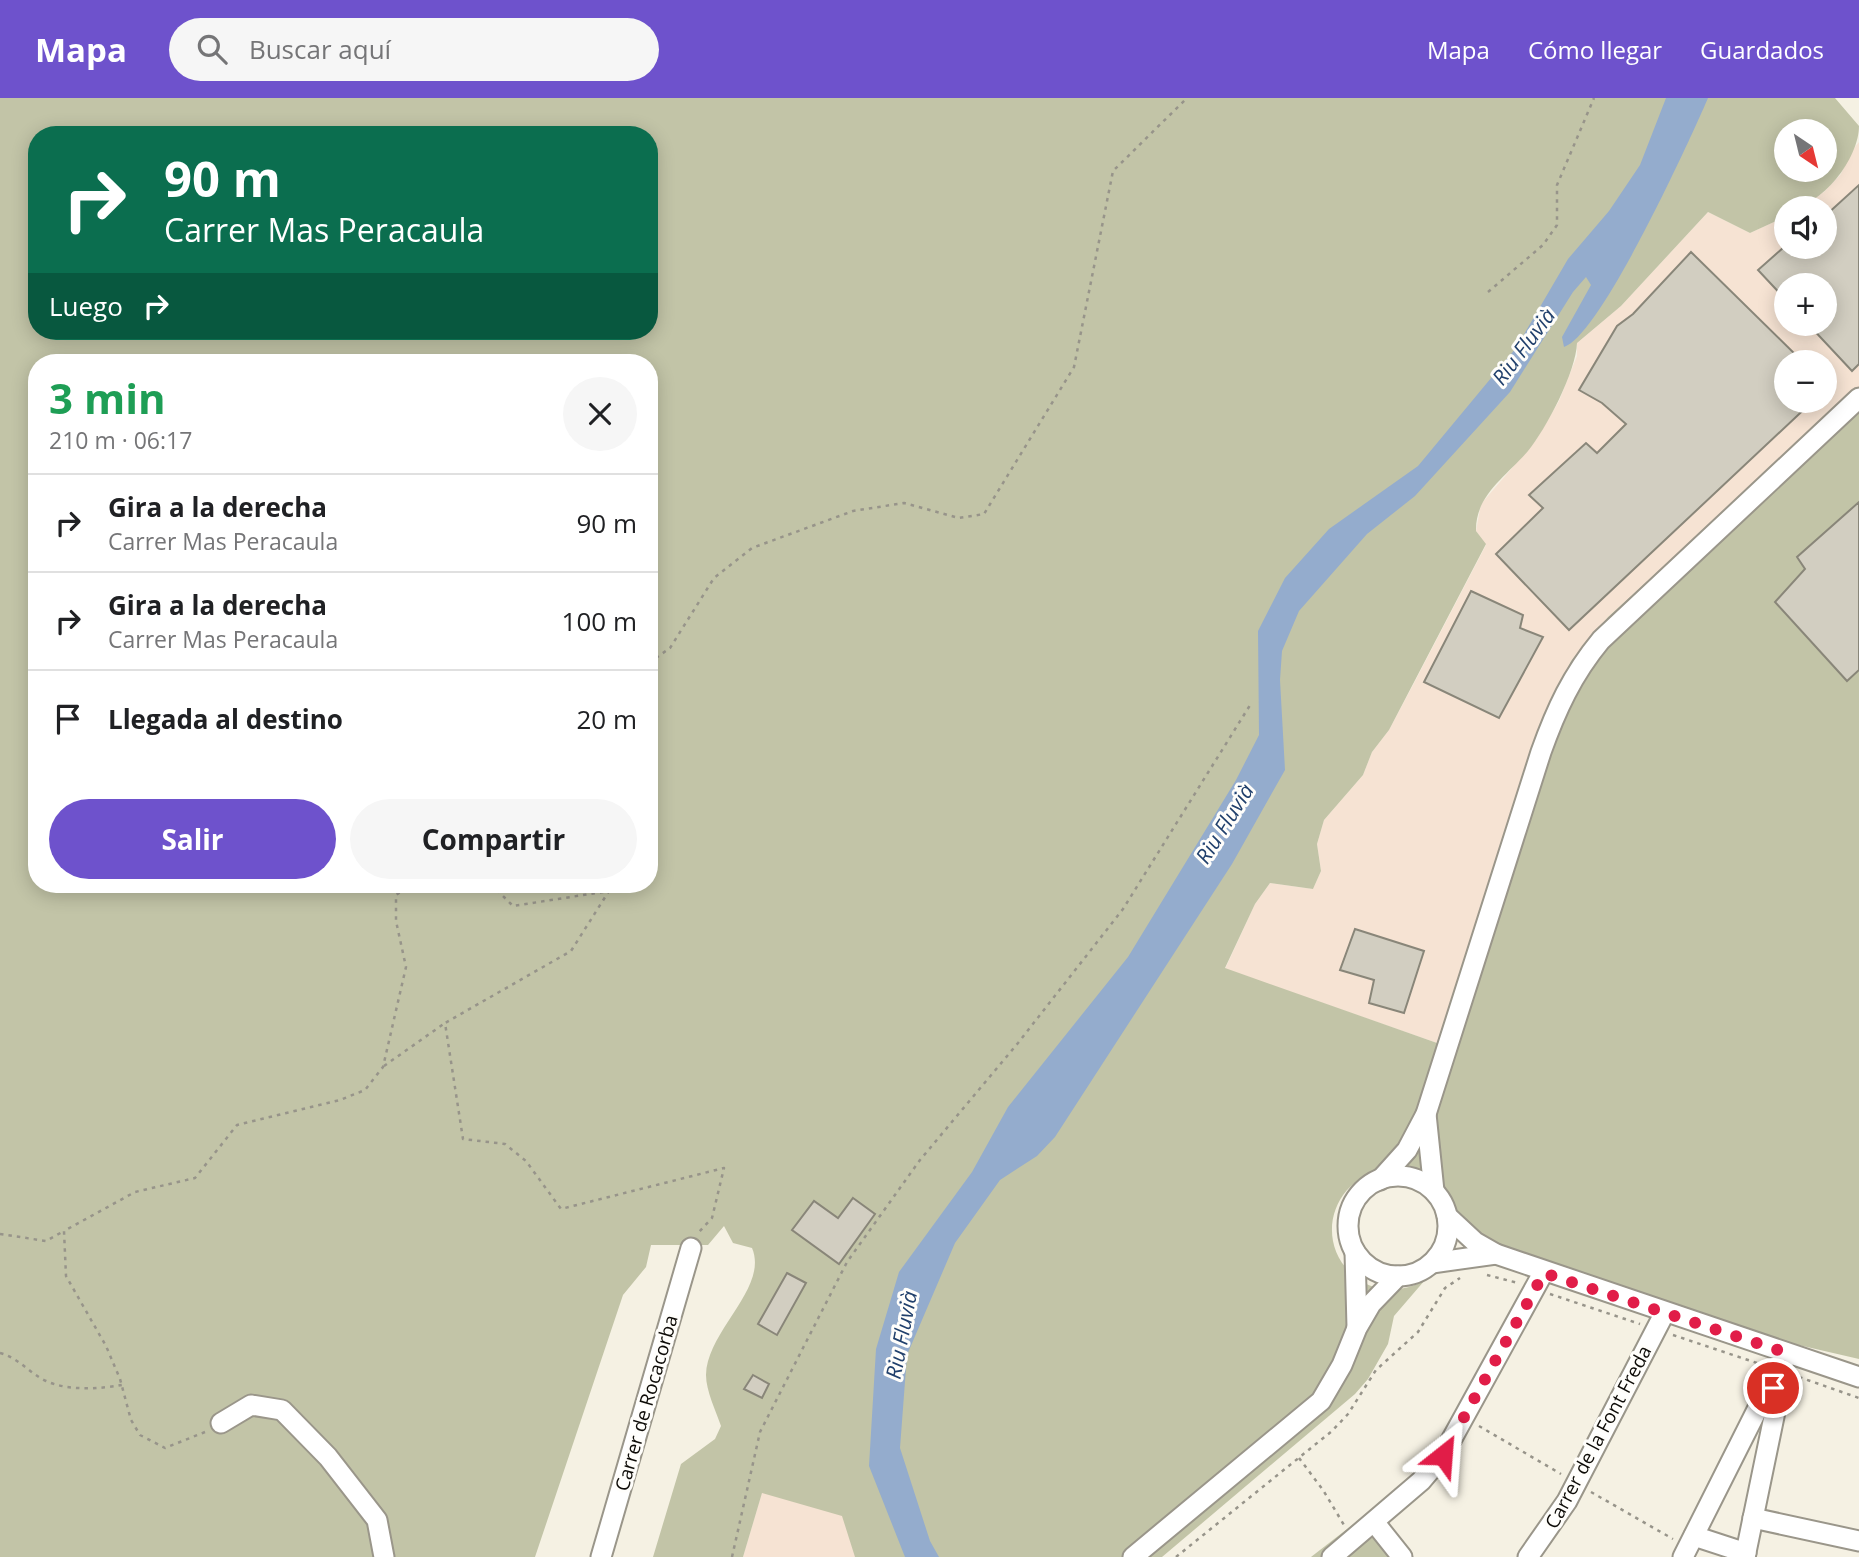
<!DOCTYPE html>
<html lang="es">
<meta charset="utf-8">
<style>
body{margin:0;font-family:"Open Sans",sans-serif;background:#f6f6f6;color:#202124;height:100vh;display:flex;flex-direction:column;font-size:26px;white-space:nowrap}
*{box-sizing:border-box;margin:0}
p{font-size:23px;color:#757577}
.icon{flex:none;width:38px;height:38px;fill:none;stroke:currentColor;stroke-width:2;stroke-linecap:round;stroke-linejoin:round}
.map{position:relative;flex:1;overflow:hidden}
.side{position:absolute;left:28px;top:256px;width:630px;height:539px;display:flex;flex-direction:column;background:#fff;border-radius:28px;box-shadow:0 4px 18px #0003}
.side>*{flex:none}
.banner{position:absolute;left:28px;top:28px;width:630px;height:214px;border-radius:28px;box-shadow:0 4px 18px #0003;background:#0b6e4f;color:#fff;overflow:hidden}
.needle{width:46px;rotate:145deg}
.controls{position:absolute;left:1774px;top:21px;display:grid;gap:14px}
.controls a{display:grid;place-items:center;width:63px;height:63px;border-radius:50%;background:#fff;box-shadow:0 4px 18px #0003;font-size:35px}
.pin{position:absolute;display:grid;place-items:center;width:60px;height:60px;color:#fff;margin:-30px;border:4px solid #fff;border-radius:50%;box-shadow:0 2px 7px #0007}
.me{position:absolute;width:77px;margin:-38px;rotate:28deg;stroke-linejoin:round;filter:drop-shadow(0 0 5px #0008)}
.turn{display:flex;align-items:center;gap:24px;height:147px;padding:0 21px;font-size:32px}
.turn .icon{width:91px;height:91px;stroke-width:2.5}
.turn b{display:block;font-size:49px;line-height:60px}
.then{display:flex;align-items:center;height:66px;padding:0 21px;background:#0003;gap:14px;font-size:26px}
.round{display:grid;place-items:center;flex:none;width:74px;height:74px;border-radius:37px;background:#f6f6f6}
.summary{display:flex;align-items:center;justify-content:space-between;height:119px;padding:0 21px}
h1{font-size:42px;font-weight:700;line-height:52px;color:#1e9e55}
.button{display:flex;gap:14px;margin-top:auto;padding:14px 21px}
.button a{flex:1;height:80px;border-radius:42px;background:#6e52cc;color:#fff;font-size:28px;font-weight:700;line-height:80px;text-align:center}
.button a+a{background:#f6f6f6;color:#202124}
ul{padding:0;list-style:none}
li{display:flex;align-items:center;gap:21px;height:98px;padding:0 21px;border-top:2px solid #e0e0e0}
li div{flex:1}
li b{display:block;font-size:26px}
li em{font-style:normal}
header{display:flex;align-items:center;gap:42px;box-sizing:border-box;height:98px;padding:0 35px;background:#6e52cc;color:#fff}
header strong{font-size:33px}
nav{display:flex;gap:38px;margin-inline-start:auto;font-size:24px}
.search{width:490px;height:63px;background:#f6f6f6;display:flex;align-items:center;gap:18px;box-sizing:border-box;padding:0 24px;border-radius:38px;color:#757577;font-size:26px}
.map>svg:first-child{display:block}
.industrial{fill:#f6e3d3;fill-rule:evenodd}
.green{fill:#c2c4a7;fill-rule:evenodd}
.water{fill:#94accd}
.building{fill:#d2cec1;stroke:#898679;stroke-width:2}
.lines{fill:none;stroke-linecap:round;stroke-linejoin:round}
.minor-casing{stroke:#9a968a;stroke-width:23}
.path{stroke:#97948a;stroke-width:2.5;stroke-dasharray:3.5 5;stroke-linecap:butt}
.minor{stroke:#fff;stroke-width:19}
.route{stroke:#e11d48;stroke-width:12;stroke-dasharray:0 21.6}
.labels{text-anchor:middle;stroke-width:6;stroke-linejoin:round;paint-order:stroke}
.street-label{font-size:19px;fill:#0d0b07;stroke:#fffefb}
.water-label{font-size:21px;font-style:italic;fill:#21406c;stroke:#fffefb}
</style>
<header>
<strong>Mapa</strong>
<div class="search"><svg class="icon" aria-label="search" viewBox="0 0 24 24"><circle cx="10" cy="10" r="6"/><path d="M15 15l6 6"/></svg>Buscar aquí</div>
<nav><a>Mapa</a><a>Cómo llegar</a><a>Guardados</a></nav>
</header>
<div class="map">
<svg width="1859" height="1459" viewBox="0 0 1859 1459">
<rect width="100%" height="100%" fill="#f5f1e3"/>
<!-- industrial -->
<g class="industrial">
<path d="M1859,44V291L1608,519L1571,563L1539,630L1437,945L1225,871L1255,806L1270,785L1313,791L1321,773L1317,746L1324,722L1363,677L1372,654L1389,632L1413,587L1486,447L1476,433L1481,406L1536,342L1559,303L1577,258V245L1621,208L1708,114L1750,135L1787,118V149H1825V110H1797L1824,94L1841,76L1850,55ZM1787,187H1825V226H1787ZM1787,264H1825V303H1787Z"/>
<path d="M766,1381L841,1408L863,1459H743Z"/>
</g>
<!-- green -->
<g class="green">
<path d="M0,0H1835L1859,28C1859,60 1822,110 1787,110V118L1750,135L1708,114L1621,208L1577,245C1576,274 1546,331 1528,353C1507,378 1475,397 1476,433L1486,446L1389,632L1372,654L1363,677L1324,722L1317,746L1321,773L1313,791L1270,785L1255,806L1225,870L1437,945L1539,630L1571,563L1608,519L1859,291V1261L1768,1240L1451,1131C1443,1098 1429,1086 1404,1078C1339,1057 1302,1148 1363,1184C1380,1195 1408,1193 1425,1182L1394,1218L1388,1246L1368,1281L1355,1296L1162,1459H855L842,1418L762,1395L743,1459H653L681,1366L715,1341L721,1328C716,1313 706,1293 706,1277C707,1232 769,1190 752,1150L733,1145L724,1128L708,1147H651L646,1169L623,1197L535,1459H0ZM1787,33H1825V72H1787ZM37,37H649V233H37ZM37,264H649V786H37Z"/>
<path d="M1360,1421L1391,1459H1311Z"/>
</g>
<!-- water -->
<path class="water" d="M1666,0H1708C1690,42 1601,237 1564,249L1562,239L1591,187L1586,179L1573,194L1510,294L1415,398L1367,436L1299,513L1282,553L1280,582L1285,672L1232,766L1055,1039L1037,1058L1000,1082L955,1145L907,1257L900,1350L930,1443L939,1459H905L869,1368L876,1251L899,1174L972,1074L1008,1009L1128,859L1236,682L1259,637L1258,533L1285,480L1329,431L1418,368L1516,250L1568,161L1609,113L1640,67Z"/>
<!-- building -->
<g class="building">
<path d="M1859,87V266L1852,273L1808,226H1825V187H1787V203L1758,172L1784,149H1825V118Z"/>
<path d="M1691,154L1803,264H1787V303H1813L1569,532L1496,456L1543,410L1529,397L1586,345L1597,355L1626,326L1602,305L1579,292L1617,228L1633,216Z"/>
<path d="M1859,404V572L1847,583L1775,504L1805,471L1797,459Z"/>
<path d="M1471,493L1523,517L1520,530L1543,539L1499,620L1424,584Z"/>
<path d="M1355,831L1424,853L1404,915L1369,905L1374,882L1340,872Z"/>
<path d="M853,1100L875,1116L839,1166L792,1132L814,1103L838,1120Z"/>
<path d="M787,1175L806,1185L777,1237L758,1226Z"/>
<path d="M753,1277L769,1286L762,1300L744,1291Z"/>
</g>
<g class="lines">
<defs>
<g id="minor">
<path d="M1426,1016L1434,1093"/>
<circle cx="1398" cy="1128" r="50"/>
<path d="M1380,1082L1407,1052L1426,1016L1541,654C1556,612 1572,577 1601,542L1859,300"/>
<path d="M1447,1118L1475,1144L1496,1156L1859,1279"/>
<path d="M1355,1154L1357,1229"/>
<path d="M1432,1165L1496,1156"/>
<path d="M221,1325L251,1307L282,1312L328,1359L377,1422L384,1459"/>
<path d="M1753,1420L1859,1443"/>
<path d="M1375,1425L1402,1459"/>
<path d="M1694,1438L1746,1455"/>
<path d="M601,1459L691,1150"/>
<path d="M1133,1459L1321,1303L1342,1267L1357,1230L1371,1206L1398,1178"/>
<path d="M1332,1459L1421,1383L1443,1357L1543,1175"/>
<path d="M1528,1459L1567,1403L1664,1216"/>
<path d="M1683,1459L1763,1300L1782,1280"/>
<path d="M1745,1459L1782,1280L1784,1254"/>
</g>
</defs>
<!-- minor casing -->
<use href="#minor" class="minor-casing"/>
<!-- path -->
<g class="path">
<path d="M1488,194L1543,147L1557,127V87L1594,0"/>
<path d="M649,565L670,550L714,480L752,450L853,413L904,405L959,420L984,416L1074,269L1113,73L1187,0"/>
<path d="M491,786L513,808L609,793L571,853L445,925L463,1041L505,1046L526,1063L561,1111L724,1070L712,1120L699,1134"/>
<path d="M384,968L445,925"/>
<path d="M0,1136L46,1143L64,1133"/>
<path d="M1487,1177L1518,1185"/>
<path d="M1550,1196L1640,1226"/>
<path d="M1673,1237L1766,1268"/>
<path d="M0,1255C19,1260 29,1275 46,1283C68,1293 99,1291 122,1287"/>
<path d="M1799,1279L1859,1300"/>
<path d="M1479,1328L1561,1376"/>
<path d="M205,1334L165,1350L140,1337L131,1322L120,1281L106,1248L66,1178L64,1133L135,1094L195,1080L237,1027L340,1002L365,992L383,969L406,869L396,823V797L412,786"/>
<path d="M1299,1360L1323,1392L1344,1427"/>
<path d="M1591,1394L1673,1441"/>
<path d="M732,1459L760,1334L847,1164L920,1062L1018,945L1123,811L1252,604"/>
<path d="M1176,1459L1332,1333L1348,1316L1376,1272L1418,1234L1445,1190L1460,1180"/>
</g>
<!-- minor -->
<use href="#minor" class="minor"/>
</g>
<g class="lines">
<!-- route -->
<path class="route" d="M1443,1357L1544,1175L1784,1254L1782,1280L1773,1290"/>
</g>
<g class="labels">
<!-- street labels -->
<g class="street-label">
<text transform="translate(646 1305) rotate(-74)" y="7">Carrer de Rocacorba</text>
<text transform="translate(1598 1339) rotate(-62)" y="7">Carrer de la Font Freda</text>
</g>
<!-- water labels -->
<g class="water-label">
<text transform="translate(1524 249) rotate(-53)" y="7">Riu Fluvià</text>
<text transform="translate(1225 726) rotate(-58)" y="7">Riu Fluvià</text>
<text transform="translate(902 1237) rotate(-79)" y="7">Riu Fluvià</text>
</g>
</g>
</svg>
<div class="controls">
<a><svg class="needle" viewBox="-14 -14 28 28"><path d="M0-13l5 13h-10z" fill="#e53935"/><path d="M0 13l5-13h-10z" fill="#757577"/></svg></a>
<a><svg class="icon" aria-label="sound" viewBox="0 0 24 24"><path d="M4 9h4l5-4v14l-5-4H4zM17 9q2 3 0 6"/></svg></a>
<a>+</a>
<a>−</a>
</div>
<div class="pin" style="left:1773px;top:1290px;background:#d93025"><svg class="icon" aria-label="arrive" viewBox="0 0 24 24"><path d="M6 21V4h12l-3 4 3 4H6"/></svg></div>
<svg class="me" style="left:1443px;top:1357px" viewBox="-20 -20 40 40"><path d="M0-17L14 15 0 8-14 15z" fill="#e11d48" stroke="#fff" stroke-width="4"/></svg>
<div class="banner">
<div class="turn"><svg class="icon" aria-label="right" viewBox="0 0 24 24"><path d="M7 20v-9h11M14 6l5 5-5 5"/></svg><div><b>90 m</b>Carrer Mas Peracaula</div></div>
<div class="then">Luego<svg class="icon" aria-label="right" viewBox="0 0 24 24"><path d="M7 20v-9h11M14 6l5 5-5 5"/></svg></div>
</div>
<section class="side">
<div class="summary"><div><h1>3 min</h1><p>210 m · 06:17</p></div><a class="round"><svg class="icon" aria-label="close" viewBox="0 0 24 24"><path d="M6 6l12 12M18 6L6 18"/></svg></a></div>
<ul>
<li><svg class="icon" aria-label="right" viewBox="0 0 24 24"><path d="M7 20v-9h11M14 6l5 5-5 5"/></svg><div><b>Gira a la derecha</b><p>Carrer Mas Peracaula</p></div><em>90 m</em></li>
<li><svg class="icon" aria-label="right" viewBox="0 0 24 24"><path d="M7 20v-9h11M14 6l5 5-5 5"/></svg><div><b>Gira a la derecha</b><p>Carrer Mas Peracaula</p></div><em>100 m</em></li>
<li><svg class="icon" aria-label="arrive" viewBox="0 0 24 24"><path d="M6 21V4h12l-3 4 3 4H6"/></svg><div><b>Llegada al destino</b></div><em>20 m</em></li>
</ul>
<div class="button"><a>Salir</a><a>Compartir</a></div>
</section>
</div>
